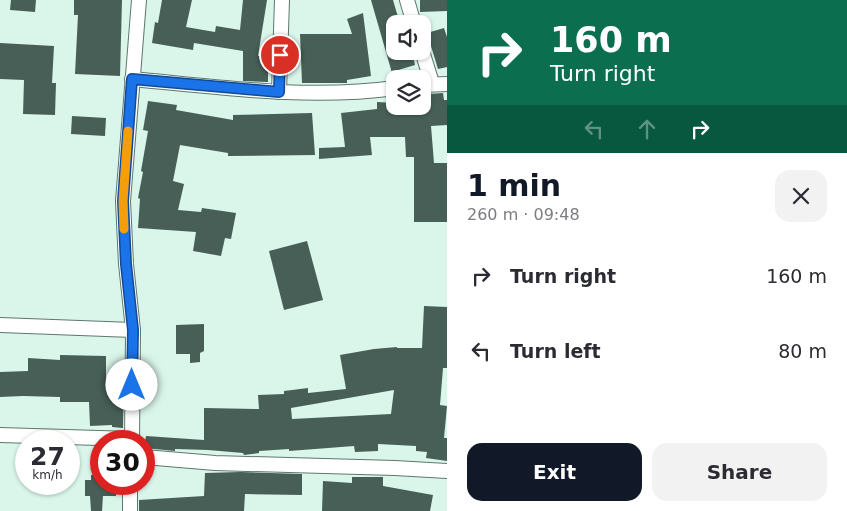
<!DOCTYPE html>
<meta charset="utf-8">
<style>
body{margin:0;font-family:"DejaVu Sans",sans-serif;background:#f2f2f3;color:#2b2b33;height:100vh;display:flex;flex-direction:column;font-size:19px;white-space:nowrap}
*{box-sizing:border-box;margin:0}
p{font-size:16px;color:#7c7c81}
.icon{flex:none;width:28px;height:28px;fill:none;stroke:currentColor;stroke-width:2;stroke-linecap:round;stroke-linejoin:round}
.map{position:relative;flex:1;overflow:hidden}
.details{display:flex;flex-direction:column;background:#fff;width:400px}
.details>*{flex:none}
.top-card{background:#0b6e4f;color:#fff;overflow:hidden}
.tools{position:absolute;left:386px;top:15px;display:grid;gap:10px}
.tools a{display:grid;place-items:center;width:45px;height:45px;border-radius:10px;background:#fff;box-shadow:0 1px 4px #0004;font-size:25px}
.speed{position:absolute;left:15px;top:430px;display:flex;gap:10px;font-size:25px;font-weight:700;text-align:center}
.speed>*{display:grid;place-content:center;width:65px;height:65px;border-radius:50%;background:#fff;box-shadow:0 1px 4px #0004;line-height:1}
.speed small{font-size:12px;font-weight:400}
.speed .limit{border:8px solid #d22;background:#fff;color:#111}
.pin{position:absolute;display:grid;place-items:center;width:42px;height:42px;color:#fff;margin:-21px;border:2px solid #fff;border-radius:50%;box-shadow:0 1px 5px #0007}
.me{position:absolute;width:55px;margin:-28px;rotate:0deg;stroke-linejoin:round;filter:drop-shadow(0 0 4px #0008)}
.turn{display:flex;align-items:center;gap:18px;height:105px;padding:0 20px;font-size:22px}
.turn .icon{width:65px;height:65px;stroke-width:2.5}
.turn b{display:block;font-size:35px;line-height:42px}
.lanes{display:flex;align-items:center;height:48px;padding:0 20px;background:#0003;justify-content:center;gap:25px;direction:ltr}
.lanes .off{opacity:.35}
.round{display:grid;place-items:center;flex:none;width:52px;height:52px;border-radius:15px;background:#f2f2f3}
.head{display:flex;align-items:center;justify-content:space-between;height:85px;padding:0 20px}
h1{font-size:30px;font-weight:600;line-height:38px;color:#111827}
.cta{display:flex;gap:10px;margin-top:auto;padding:10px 20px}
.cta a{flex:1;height:58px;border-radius:15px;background:#111827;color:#fff;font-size:20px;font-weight:600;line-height:58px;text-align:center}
.cta a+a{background:#f2f2f3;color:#2b2b33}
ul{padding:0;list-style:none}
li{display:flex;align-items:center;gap:15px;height:75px;padding:0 20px}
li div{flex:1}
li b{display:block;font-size:19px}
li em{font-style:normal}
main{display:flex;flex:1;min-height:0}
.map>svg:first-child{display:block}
.building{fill:#475f56;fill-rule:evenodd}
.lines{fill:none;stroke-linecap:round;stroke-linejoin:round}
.street-casing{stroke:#5e776d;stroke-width:16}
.street{stroke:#fff;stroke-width:14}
.route-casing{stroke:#114b97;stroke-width:12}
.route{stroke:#1a73e8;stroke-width:9}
.slow{stroke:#f59e0b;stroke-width:9}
</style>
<main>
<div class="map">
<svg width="447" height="511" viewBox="0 0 447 511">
<rect width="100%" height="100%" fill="#daf6eb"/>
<!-- building -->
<g class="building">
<path d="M11,0H36L35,12L10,10Z"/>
<path d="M74,0H122L120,76L75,74L78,15H74Z"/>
<path d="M162,0H192L186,27L215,32L216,26L240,30L243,0H267L258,56H268V82L243,81V51L194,43L193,50L152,43L155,22L158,23Z"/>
<path d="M371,0H393L400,24H395V51H412L415,65L395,71V73H392Z"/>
<path d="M420,0H447V11L420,12Z"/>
<path d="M363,13L371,76L347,80V83H302L300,34H352L347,19Z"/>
<path d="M444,28L447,37V67L438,69L427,33Z"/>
<path d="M0,43L54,46L52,83H56L55,115L23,114L24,80L0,79Z"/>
<path d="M443,93L444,100H447V125L431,126L434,163H447V222H414V157H406L405,137H370L372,155L319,159V148L345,147L341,113L377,109V102L395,103V106H422V99L429,98L428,94Z"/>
<path d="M148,101L177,105L176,110L233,120V115L312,113L315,155L228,156V153L180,145L173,181L184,184L178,210L201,212L202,208L236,213L231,239L225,238L221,256L193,251L196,232L138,228L140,199L138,198L143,172L141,171L148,131L143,130Z"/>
<path d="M72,116L106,118L105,136L71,134Z"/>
<path d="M307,241L323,300L284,310L269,251Z"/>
<path d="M424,306L447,307V368H443L440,405L447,406L444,438H447V461L426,458L427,452L416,451V446L378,444V451L355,452L354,446L289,451V449L259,451V453L244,455L243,453L208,450L175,449V451L144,448L146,436L204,440V408L259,409L258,395L284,394V391L308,388V393L346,389L340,355L374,349L397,347V348H422ZM394,390L391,414L292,419L291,408Z"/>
<path d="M204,324V351L200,353V362L190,363V354H176V325Z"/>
<path d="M60,355L106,356V379L124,380L123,428L112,427V425L90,426L89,402H60V397L23,396L0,397V372L28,371V358L60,360Z"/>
<path d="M240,472L302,474V495L245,494L244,511H139V500L204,496L205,473Z"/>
<path d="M91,475H101V484H117L116,496H103L102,511H91L90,496H85V480H91Z"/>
<path d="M352,477H383V486L433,495L430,511H322L323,481L352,483Z"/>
</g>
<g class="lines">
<defs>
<g id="street">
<path d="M407,0L414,24"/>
<path d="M422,51L432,83"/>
<path d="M132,79C219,87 308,100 395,88"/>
<path d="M423,85L447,84"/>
<path d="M279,92L282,0"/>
<path d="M0,325L133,330"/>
<path d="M0,435L132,439"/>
<path d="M132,441L133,330L126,264L123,201L139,0"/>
<path d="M144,457L215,463L395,468L447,471"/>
<path d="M130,511V484"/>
</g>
</defs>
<!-- street casing -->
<use href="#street" class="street-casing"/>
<!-- street -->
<use href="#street" class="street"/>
</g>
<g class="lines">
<defs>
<path id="route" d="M132,385L133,330L126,264L123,201L132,79L279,92L280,55"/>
</defs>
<!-- route casing -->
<use href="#route" class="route-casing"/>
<!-- route -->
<use href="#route" class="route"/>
<!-- slow -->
<path class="slow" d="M124,229L123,201L128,131"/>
</g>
</svg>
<div class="tools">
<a><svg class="icon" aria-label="sound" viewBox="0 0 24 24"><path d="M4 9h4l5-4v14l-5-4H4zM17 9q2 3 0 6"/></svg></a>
<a><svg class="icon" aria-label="layers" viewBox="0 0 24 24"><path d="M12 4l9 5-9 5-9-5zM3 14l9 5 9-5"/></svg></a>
</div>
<div class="speed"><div>27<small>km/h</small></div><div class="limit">30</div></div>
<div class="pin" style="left:280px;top:55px;background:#d93025"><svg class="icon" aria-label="arrive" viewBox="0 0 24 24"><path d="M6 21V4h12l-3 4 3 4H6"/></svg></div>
<svg class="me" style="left:132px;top:385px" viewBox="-20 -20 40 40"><circle r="19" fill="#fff"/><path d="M0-13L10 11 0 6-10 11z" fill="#1a73e8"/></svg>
</div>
<section class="details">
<div class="top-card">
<div class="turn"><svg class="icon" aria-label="right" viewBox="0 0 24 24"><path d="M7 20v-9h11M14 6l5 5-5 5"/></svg><div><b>160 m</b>Turn right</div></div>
<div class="lanes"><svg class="icon off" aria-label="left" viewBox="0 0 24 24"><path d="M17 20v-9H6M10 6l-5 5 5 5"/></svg><svg class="icon off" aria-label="ahead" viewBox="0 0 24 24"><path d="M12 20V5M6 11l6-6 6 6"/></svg><svg class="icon" aria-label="right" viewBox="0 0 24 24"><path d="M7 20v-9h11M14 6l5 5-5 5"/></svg></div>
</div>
<div class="head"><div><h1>1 min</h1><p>260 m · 09:48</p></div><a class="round"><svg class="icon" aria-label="close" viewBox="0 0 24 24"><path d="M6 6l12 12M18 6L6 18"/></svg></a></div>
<ul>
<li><svg class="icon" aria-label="right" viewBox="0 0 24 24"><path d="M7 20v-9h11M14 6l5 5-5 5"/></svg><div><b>Turn right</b></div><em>160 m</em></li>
<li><svg class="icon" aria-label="left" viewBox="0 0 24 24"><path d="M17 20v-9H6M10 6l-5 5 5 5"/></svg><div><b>Turn left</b></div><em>80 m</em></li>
</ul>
<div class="cta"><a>Exit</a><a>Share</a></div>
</section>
</main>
